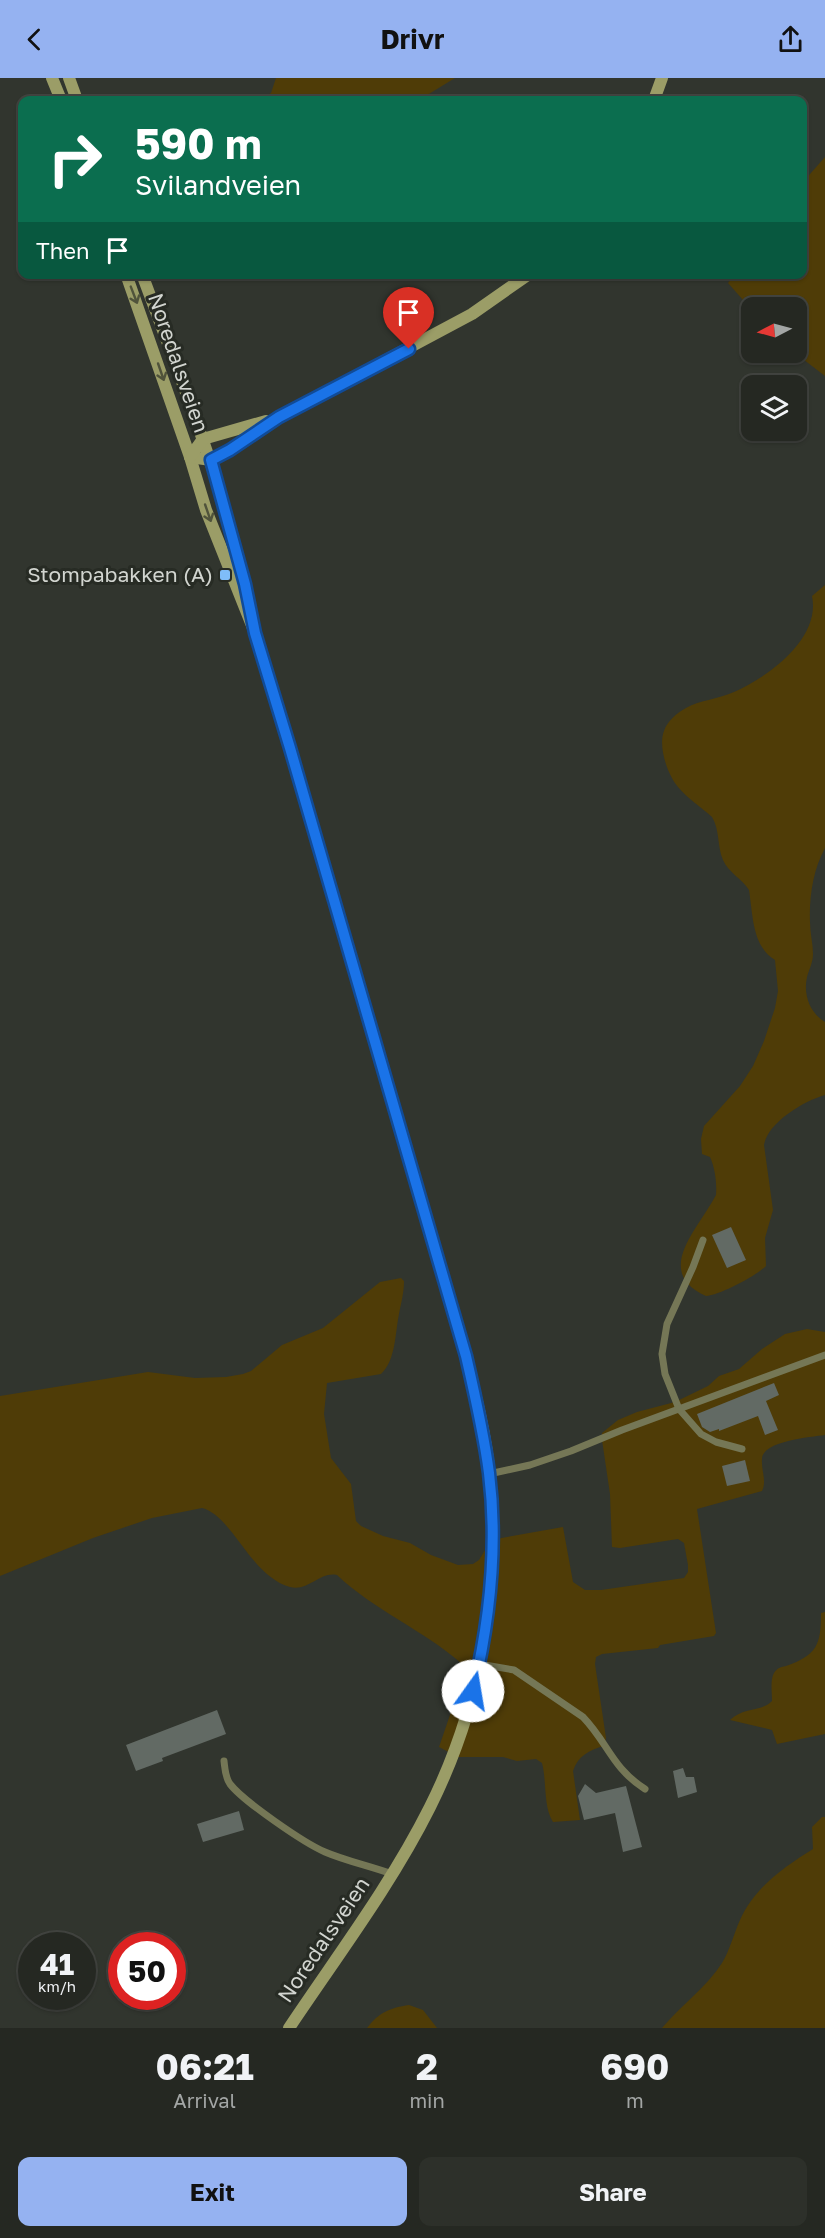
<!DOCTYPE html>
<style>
body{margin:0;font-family:"Golos Text",sans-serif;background:#2d302a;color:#f1f3f6;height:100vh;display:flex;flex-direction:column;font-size:22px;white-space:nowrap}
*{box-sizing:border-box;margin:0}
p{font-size:20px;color:#a3a6a5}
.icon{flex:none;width:33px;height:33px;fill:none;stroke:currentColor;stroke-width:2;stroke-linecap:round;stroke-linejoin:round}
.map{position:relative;height:1950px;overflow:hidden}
.side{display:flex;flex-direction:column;background:#252822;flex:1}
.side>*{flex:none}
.hud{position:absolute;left:18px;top:18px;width:789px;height:183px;border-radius:12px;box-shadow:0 2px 4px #0004,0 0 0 2px #424440;background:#0b6e4f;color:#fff;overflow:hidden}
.needle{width:39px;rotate:264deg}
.fabs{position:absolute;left:741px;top:219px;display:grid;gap:12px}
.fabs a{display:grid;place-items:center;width:66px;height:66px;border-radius:12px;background:#252822;box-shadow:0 2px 4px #0004,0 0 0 2px #424440;font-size:30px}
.speed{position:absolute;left:18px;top:1854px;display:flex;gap:12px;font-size:30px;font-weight:700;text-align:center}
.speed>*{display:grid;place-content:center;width:78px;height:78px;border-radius:50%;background:#252822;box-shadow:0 2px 4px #0004,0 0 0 2px #424440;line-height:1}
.speed small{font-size:15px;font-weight:400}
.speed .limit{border:9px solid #d22;background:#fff;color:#111}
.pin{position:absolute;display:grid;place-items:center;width:51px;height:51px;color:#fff;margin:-62px -26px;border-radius:50% 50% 50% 0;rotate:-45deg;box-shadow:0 0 6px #0007}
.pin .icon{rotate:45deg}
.me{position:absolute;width:66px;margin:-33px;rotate:13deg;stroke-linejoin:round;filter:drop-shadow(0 0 4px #0008)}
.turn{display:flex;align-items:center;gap:21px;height:126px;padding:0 18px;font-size:27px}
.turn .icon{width:78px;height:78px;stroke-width:2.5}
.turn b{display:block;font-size:42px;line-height:51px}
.then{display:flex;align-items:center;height:57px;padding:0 18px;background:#0003;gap:12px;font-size:22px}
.eta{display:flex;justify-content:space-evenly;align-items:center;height:102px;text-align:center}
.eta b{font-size:36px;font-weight:700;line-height:42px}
.action{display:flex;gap:12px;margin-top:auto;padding:12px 18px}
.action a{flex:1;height:69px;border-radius:12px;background:#95b2f1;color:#111;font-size:24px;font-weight:700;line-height:69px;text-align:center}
.action a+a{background:#2d302a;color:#f1f3f6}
header{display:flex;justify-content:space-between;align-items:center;height:78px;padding:0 18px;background:#95b2f1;color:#111;font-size:27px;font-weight:700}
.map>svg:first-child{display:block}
.green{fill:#4f3c07}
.building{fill:#626a64}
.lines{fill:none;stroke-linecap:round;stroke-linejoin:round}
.service{stroke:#757756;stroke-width:7}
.secondary{stroke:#9b9d67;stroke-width:12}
.oneway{stroke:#50533b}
.route-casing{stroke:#114b97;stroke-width:15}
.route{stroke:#1a73e8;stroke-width:10}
.poi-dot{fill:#7fbdf9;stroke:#272b24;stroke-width:2}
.labels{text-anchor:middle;stroke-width:6;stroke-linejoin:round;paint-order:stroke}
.street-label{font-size:21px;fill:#d2d5d0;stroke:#272b24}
.poi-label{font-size:21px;fill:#d2d5d0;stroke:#272b24;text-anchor:end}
</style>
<header><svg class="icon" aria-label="back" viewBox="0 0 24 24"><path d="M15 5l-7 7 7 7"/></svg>Drivr<svg class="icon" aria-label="share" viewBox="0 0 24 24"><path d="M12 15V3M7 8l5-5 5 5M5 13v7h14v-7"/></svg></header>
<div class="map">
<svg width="825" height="1950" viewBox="0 0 825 1950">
<rect width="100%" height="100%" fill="#31352e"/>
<!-- green -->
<g class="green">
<path d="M276,0H455L419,22H259L271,15Z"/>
<path d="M825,79V298L795,275L796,230H752L751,231L728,205L734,197L802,196L803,104Z"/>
<path d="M825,507V770C813,792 809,819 810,844C810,855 813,866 813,876C813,884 809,892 807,899C803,917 810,935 825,944V1017C804,1023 768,1044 764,1067L773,1132L765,1160L766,1188C756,1198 720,1217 706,1218C652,1194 699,1150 716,1117C717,1105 715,1090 710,1079L702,1076L701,1061L704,1048L740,1008L753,988L764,963L775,930L778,913L775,882C752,868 753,837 749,812C742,801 728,794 723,782C717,768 720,752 712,739C701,729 687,720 678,709C667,696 658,668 664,653C667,643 677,635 686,630C700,622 719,621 734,614C768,599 821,561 812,518Z"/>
<path d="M401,1200L404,1203C404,1215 401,1225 399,1236C395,1255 396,1282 381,1296L327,1305L324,1336L331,1380L351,1406L356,1443L361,1448L383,1458L410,1465L431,1477L458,1487L473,1486L479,1482L490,1464L496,1461L563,1449L573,1504L585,1512H601L684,1500L688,1494V1487L684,1465L678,1461L620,1470L612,1469L610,1416L602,1362V1355L618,1342L637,1334L675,1324L708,1308L719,1298L739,1291L762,1271L785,1256L807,1251L825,1254V1357C811,1359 762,1363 762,1381C761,1392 767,1403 762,1413L697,1431L716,1555L714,1558L660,1567L658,1570L602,1576L596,1579L595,1586L606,1660L604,1668C589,1672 578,1678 573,1693L580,1742L553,1744C543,1728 547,1704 542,1685L536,1681L517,1683L503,1679H458L439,1669L463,1599L461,1585C423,1552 374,1532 337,1497C320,1493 308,1514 290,1509C250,1498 233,1438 202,1430L152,1440L93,1460L0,1498V1318L148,1294L195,1300L226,1299L243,1296L251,1293L282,1267L323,1250L380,1204Z"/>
<path d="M825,1534V1656L777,1666L772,1652L730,1642C745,1628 762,1634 772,1623C772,1614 770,1602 774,1595C777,1590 781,1589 786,1588C817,1577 821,1567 821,1535Z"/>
<path d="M822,1739H825V1950H662C681,1927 706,1910 722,1885C730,1872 734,1855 740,1842C754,1810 784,1789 813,1771L812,1749Z"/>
<path d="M409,1927L423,1932L437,1950H367C379,1934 390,1930 409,1927Z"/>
</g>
<!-- building -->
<g class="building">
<path d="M731,1149L746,1182L727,1190L712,1157Z"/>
<path d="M774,1305L779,1317L766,1323L778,1352L765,1357L758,1338L719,1353V1351L710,1354L702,1349L697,1336Z"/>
<path d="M745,1382L750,1403L727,1408L722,1388Z"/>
<path d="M217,1632L226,1656L162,1680L163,1683L136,1693L126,1667Z"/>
<path d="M683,1690L686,1699H694L697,1714L678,1720L673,1693Z"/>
<path d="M585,1706L596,1715L626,1708L642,1769L623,1774L615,1735L584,1742L578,1718Z"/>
<path d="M239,1733L244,1752L203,1764L197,1746Z"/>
</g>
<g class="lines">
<!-- service -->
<g class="service">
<path d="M703,1162L693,1189L667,1246L662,1276L665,1296L679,1331L701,1356L716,1364L742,1371"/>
<path d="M489,1396L530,1387L571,1373L622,1352L825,1277"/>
<path d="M479,1586L514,1592L583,1639C608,1665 612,1690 645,1711"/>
<path d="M224,1683C225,1691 225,1699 230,1706C243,1723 304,1765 325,1774C346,1783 370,1788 392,1796"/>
</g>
<!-- secondary -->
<g class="secondary">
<path d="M52,0L61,22"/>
<path d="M69,0L77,22"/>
<path d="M654,22L662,0"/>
<path d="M126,196L190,379L206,432L255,555L290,670L466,1278C476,1318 486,1358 490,1398C501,1511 481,1627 430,1729C391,1807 337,1878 289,1950"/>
<path d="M142,196C183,307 228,417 250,533"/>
<path d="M190,379L211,382L230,372L279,339L472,236L529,196"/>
<path d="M190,379L203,361L266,343"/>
</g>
</g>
<!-- one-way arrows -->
<defs><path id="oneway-shaft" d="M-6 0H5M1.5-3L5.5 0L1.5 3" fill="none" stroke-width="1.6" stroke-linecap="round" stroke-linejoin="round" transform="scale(1.5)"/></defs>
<g class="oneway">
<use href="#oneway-shaft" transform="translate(134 217) rotate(69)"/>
<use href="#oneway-shaft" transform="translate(161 294) rotate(71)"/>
<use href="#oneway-shaft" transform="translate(208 435) rotate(71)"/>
</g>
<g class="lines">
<defs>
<path id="route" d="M409,271L279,339L230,372L211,382L245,506L255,555L290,670L466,1278C475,1317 484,1356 489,1395C498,1468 490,1542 473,1613"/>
</defs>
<!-- route casing -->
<use href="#route" class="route-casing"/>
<!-- route -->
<use href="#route" class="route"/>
</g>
<!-- markers -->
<rect class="poi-dot" x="219" y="491" width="12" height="12" rx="3"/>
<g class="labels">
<!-- street labels -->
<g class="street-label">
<text transform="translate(178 285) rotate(71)" y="7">Noredalsveien</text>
<text transform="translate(324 1862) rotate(-56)" y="7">Noredalsveien</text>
</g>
<!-- poi labels -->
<g class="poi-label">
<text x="213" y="504">Stompabakken (A)</text>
</g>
</g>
</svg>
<div class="fabs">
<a><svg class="needle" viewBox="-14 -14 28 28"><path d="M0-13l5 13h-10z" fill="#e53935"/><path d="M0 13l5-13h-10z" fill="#a3a6a5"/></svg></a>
<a><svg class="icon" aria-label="layers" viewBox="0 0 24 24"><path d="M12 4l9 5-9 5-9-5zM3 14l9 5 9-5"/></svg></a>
</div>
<div class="speed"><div>41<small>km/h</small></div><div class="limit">50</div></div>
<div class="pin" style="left:409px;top:271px;background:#d93025"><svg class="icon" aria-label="arrive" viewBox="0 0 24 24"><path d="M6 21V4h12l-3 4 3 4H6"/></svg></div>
<svg class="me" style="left:473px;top:1613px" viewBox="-20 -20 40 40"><circle r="19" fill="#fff"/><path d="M0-13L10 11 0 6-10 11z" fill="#1a73e8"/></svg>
<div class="hud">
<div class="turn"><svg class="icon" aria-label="right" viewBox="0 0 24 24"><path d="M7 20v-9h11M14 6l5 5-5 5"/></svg><div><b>590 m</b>Svilandveien</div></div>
<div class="then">Then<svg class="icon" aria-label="arrive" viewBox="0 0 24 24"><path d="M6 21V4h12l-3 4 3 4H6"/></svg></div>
</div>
</div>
<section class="side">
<div class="eta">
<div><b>06:21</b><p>Arrival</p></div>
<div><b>2</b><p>min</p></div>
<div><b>690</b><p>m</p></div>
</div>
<div class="action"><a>Exit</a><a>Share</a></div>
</section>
